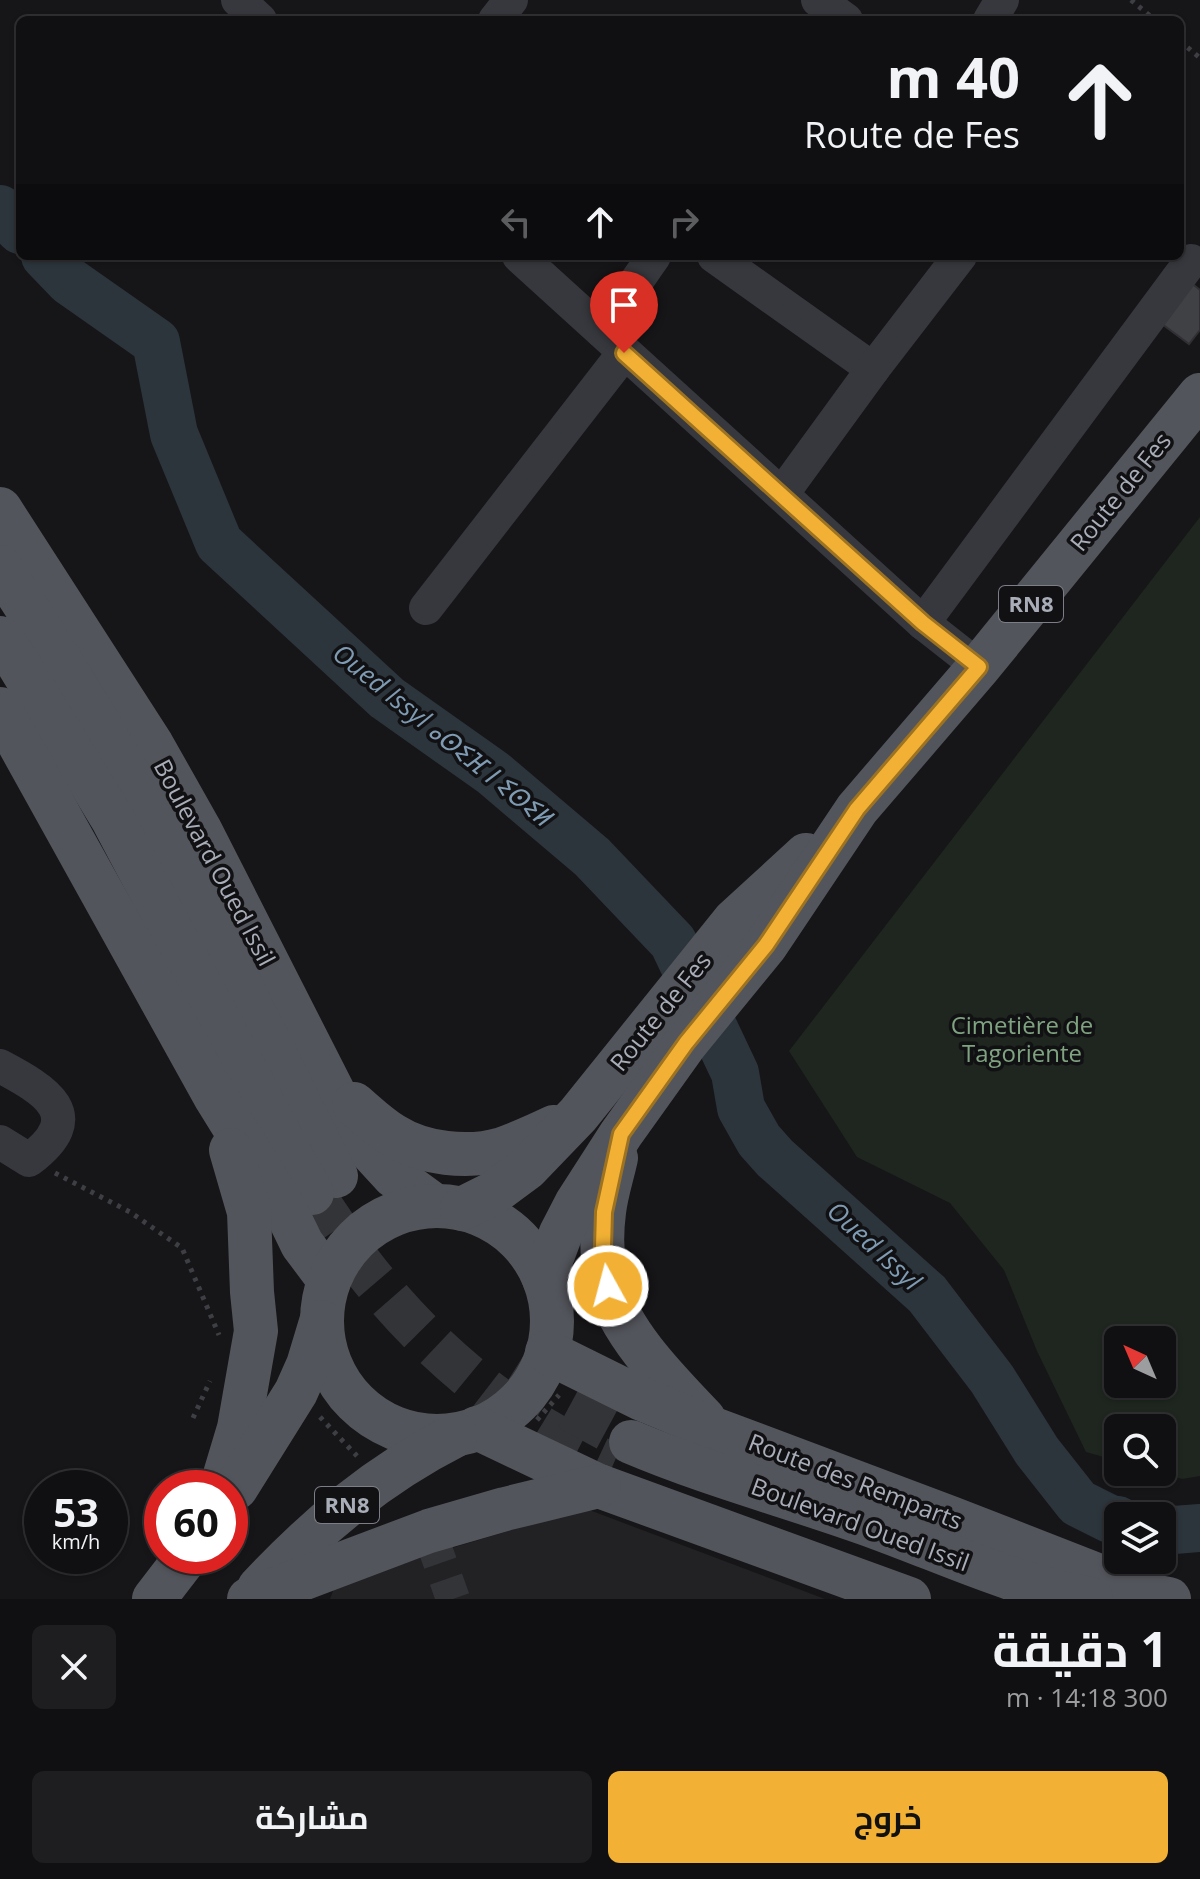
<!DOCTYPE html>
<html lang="ar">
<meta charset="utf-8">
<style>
body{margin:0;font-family:"Open Sans",Cairo,"Noto Sans Tifinagh",sans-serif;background:#1e1e20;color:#f1f3f6;direction:rtl;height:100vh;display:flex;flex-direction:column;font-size:30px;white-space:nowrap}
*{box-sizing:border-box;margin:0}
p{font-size:26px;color:#9c9d9f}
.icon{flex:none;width:44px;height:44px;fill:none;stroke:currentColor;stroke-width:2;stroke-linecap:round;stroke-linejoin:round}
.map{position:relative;height:1599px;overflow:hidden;direction:ltr}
.drawer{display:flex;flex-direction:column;background:#101012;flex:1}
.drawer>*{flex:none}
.top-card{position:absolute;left:16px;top:16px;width:1168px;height:244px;border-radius:12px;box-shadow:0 2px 6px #0004,0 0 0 2px #303032;direction:rtl;background:#101012;color:#f1f3f6;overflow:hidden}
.needle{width:52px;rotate:316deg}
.controls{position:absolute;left:1104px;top:1326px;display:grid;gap:16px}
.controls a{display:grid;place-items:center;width:72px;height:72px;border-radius:12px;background:#101012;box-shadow:0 2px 6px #0004,0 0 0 2px #303032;font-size:40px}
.speed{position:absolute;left:24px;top:1470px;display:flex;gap:16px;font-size:40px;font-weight:700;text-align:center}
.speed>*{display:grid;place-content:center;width:104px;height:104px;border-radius:50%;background:#101012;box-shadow:0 2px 6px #0004,0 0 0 2px #303032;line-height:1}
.speed small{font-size:20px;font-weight:400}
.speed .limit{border:12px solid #d22;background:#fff;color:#111}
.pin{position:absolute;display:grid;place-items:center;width:68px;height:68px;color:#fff;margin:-82px -34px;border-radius:50% 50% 50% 0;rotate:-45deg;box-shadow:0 0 8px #0007}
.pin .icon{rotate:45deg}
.me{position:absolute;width:88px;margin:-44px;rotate:353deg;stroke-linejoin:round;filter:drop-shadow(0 0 6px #0008)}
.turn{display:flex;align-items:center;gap:28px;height:168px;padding:0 32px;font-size:36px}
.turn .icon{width:104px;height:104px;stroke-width:2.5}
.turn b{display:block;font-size:56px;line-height:68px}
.lanes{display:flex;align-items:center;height:76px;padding:0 32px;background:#0003;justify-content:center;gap:40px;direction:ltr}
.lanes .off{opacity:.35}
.round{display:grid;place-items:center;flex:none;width:84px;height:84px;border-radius:12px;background:#1e1e20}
.overview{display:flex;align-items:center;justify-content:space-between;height:136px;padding:0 32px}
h1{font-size:48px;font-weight:700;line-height:60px}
.cta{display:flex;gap:16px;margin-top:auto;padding:16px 32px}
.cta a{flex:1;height:92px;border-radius:12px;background:#f2b134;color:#111;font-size:32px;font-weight:700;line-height:92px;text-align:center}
.cta a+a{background:#1e1e20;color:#f1f3f6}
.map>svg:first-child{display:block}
.built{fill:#222225}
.green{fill:#1e261f;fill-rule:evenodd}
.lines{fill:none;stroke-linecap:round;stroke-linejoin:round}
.river{stroke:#2c353c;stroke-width:48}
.building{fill:#404145;stroke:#303034;stroke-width:2}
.minor-tunnel{stroke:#333438;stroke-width:34;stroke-dasharray:34 17;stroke-linecap:butt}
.major-tunnel{stroke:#333438;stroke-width:44;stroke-dasharray:44 22;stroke-linecap:butt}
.path{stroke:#3d3f44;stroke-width:5;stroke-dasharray:4 6;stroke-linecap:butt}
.minor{stroke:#37383d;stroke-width:34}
.major{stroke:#53555c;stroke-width:44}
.route-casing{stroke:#9d7322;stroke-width:20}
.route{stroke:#f2b134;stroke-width:14}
.labels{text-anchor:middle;stroke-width:7;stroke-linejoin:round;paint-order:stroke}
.shield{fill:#111113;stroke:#7b7e86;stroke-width:2}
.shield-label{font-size:22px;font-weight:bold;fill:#a8adb8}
.street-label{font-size:24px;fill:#a8adb8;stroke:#111113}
.park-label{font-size:24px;fill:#7fa381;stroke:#111113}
.water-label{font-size:26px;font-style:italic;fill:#7f9bb3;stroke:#111113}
</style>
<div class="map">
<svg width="1200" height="1599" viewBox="0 0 1200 1599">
<rect width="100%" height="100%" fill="#161618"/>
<!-- built -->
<path class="built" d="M584,1508L825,1599H330L336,1583Z"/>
<!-- green -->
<path class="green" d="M1200,517V1476L1182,1479L1159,1472H1162V1428H1118V1461L1086,1452L1037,1351L1004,1270L950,1203L857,1157L789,1051ZM1118,1340H1162V1384H1118Z"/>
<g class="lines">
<!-- river -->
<g class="river">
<path d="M0,209L20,230"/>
<path d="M45,256L69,281L156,342L174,434L219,543L387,698L493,773L592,857L673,942L735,1073L741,1108L759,1140L775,1158L927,1294L992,1379L1037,1451L1078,1503L1110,1519L1118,1520"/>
<path d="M1162,1528L1174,1530L1200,1528"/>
</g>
</g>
<!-- building -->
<path class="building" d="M1189,281L1200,290V330L1189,344L1158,321Z"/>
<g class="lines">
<!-- minor-tunnel -->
<path class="minor-tunnel" d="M429,1531L453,1599"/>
<!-- major-tunnel -->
<g class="major-tunnel">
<path d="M312,1193C333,1223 352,1255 376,1283C440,1361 520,1425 613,1465"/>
<path d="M512,1374L555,1401L631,1442"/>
</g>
<!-- path -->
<g class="path">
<path d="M1131,0L1155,20"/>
<path d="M1180,41L1200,58"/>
<path d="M55,1173L130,1212L182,1248L219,1335"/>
<path d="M320,1417L357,1456"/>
<path d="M193,1418L210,1381"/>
<path d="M537,1420L559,1395"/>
</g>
<!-- minor -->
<g class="minor">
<path d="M238,0L260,20"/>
<path d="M818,0L846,20"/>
<path d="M495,20L511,0"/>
<path d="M990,20L1002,0"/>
<path d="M519,256L923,623L979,667"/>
<path d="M714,256L873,369"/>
<path d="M602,331L654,256"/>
<path d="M782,494L873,369L960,256"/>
<path d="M426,608L624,353"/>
<path d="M923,623L1191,261"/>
<path d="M0,1066C45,1090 89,1115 29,1160L0,1142"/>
</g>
<!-- major -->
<g class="major">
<path d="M0,509L152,745L200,830L349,1123L371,1151L394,1176L435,1206"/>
<path d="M0,567C59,656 115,748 166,842C226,952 279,1065 336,1176"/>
<path d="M0,638L14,657L112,818L286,1147L312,1193"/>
<path d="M0,709L216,1098L286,1211L302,1244L329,1280"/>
<path d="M354,1104C367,1115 379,1127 393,1135C423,1154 468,1159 502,1149C520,1143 537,1135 554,1127"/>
<path d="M616,1158C612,1176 606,1194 604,1212C601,1235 602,1263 608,1286C620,1334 671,1384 704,1419"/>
<circle cx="437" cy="1321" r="115"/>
<path d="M462,1209L492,1194L527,1168L578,1115L734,921L806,855"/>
<path d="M544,1279L561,1233L576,1204L621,1134L686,1043L766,945L857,809L979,667L1200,395"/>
<path d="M547,1352L642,1399L714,1429L951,1518L1148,1595L1169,1599"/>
<path d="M477,1428L599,1486L909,1599"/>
<path d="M631,1442C711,1476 796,1498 878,1528C949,1554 1016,1586 1091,1599"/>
<path d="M221,1488L239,1428L256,1331L252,1292L249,1212L231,1150"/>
<path d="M236,1488L296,1392L308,1365L321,1322"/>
<path d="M259,1588C317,1526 379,1474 456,1435"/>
<path d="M154,1599L187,1556"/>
<path d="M249,1599L429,1531L505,1509L599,1486"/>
</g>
</g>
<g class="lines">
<defs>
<path id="route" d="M608,1286L603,1247L604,1212L621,1134L686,1043L766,945L857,809L979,667L923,623L624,353"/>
</defs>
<!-- route casing -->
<use href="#route" class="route-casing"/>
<!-- route -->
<use href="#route" class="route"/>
</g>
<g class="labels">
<!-- shield labels -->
<g class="shield">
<rect x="999" y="586" width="64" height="36" rx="6"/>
<rect x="315" y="1487" width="64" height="36" rx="6"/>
</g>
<g class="shield-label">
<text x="1031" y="612">RN8</text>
<text x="347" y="1513">RN8</text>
</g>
<!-- street labels -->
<g class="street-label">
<text transform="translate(1121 492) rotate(-51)" y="8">Route de Fes</text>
<text transform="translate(214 863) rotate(62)" y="8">Boulevard Oued Issil</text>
<text transform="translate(661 1012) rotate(-51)" y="8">Route de Fes</text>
<text transform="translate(855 1482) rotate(21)" y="8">Route des Remparts</text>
<text transform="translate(860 1525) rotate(20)" y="8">Boulevard Oued Issil</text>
</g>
<!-- park labels -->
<g class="park-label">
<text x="1022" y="1034">Cimetière de<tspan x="1022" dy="28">Tagoriente</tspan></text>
</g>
<!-- water labels -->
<g class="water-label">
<text transform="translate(442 735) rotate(39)" y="9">Oued Issyl ⴰⵙⵉⴼ ⵏ ⵉⵙⵉⵍ</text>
<text transform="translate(874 1246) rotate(43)" y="9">Oued Issyl</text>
</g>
</g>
</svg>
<div class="controls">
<a><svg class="needle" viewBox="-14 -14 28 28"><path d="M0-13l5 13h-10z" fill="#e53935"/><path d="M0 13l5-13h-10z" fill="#9c9d9f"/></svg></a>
<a><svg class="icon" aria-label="search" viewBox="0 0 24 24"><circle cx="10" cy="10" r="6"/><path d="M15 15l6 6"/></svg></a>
<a><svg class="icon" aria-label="layers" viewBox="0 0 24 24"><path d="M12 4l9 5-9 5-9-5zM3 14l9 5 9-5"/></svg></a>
</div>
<div class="speed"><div>53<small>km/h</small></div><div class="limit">60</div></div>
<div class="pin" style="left:624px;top:353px;background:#d93025"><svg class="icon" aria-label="arrive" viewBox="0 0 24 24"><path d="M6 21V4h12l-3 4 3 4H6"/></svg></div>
<svg class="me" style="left:608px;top:1286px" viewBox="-20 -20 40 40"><circle r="17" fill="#f2b134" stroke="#fff" stroke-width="3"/><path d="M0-11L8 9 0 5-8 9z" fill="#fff"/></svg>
<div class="top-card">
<div class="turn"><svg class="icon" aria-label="ahead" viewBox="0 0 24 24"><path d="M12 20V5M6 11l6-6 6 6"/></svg><div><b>40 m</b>Route de Fes</div></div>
<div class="lanes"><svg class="icon off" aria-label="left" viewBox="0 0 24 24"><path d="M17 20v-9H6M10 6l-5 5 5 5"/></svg><svg class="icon" aria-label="ahead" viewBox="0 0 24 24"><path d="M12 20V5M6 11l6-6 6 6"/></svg><svg class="icon off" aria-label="right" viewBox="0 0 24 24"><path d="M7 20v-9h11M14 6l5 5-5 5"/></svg></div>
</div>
</div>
<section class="drawer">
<div class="overview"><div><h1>1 دقيقة</h1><p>300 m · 14:18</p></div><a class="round"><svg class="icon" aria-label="close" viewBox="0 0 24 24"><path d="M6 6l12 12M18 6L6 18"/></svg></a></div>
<div class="cta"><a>خروج</a><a>مشاركة</a></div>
</section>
